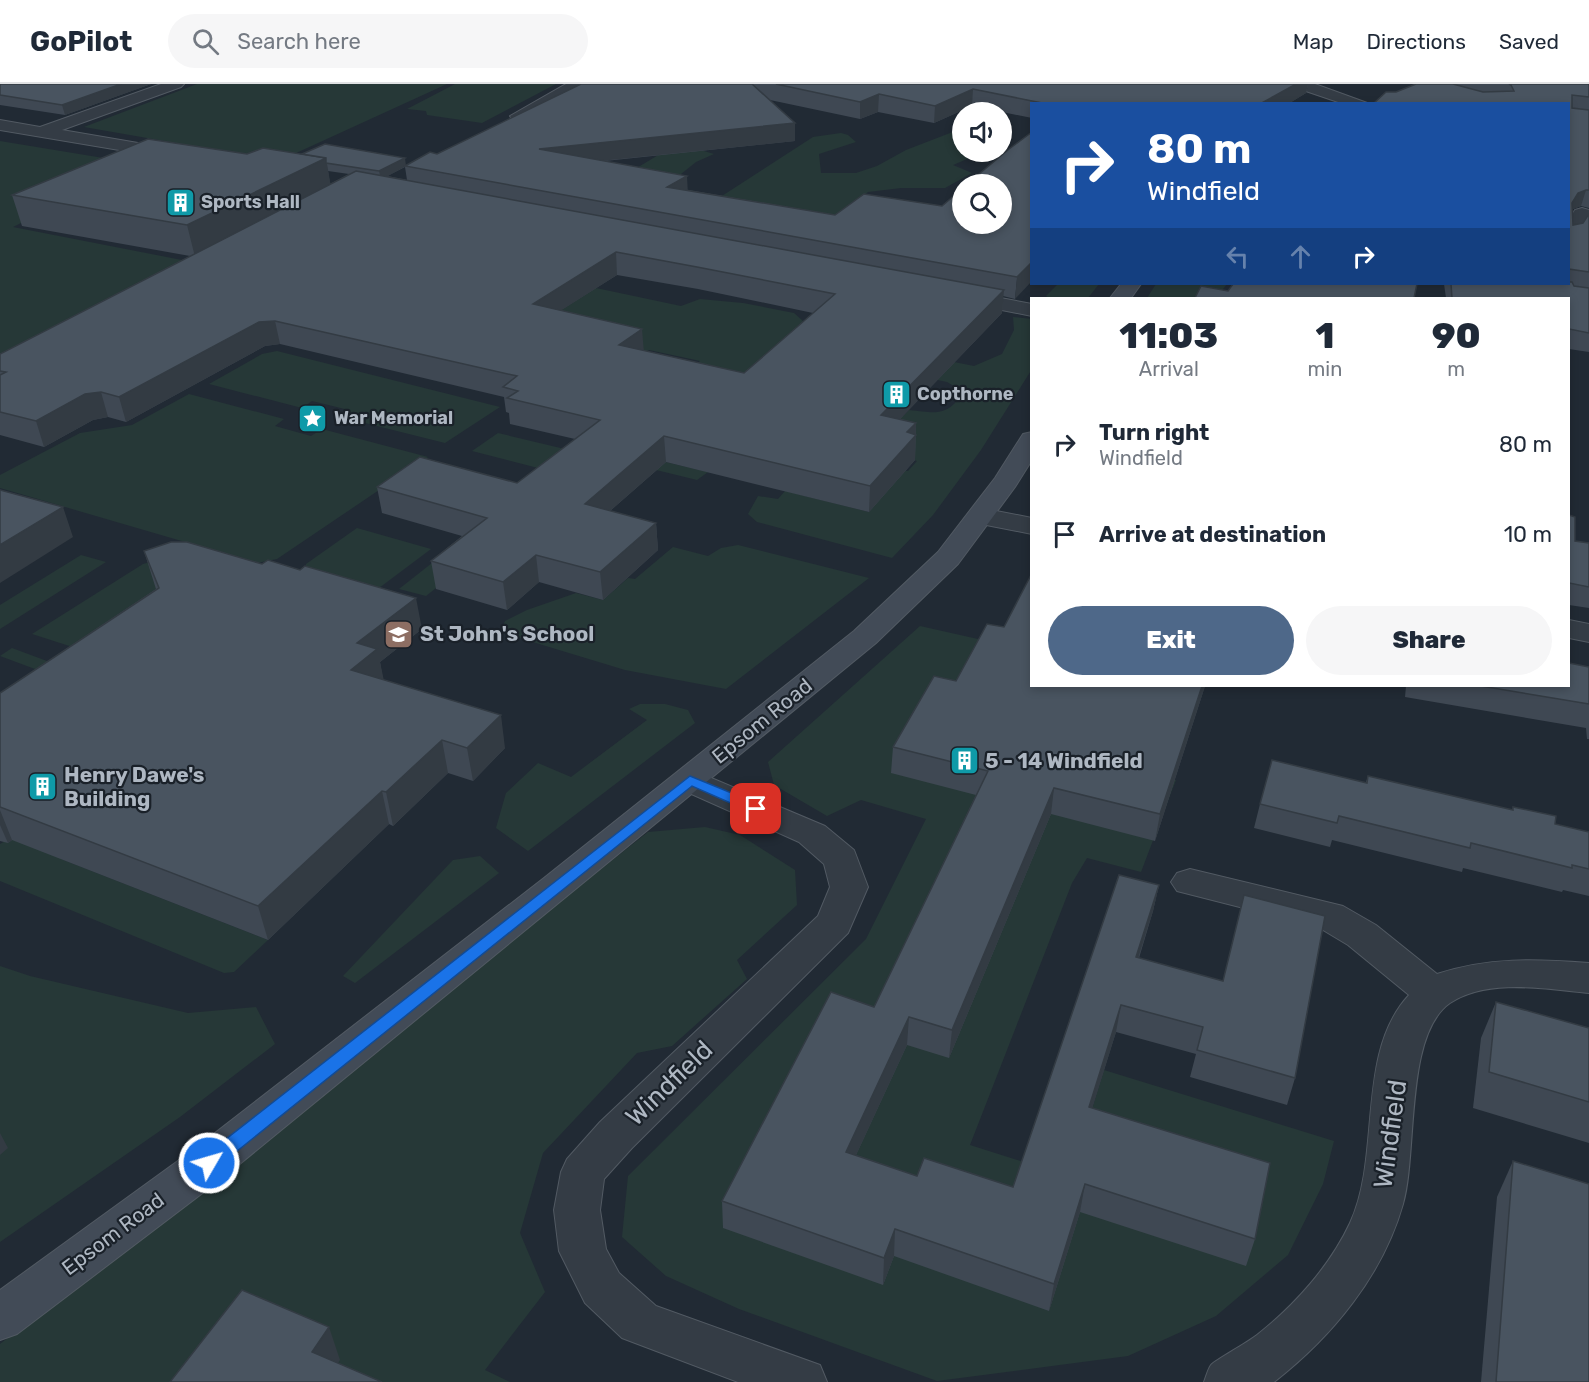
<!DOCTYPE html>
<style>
body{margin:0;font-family:Rubik,sans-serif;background:#f6f6f7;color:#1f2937;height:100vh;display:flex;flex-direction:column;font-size:22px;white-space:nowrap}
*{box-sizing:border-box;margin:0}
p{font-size:20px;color:#747a83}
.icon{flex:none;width:33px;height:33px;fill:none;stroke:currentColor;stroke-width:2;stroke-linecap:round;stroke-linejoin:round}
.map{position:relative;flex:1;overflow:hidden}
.side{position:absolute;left:1030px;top:213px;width:540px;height:390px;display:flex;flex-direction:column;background:#fff;border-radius:0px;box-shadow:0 3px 9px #0003}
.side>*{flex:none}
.hud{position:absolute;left:1030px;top:18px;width:540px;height:183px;border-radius:0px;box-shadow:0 3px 9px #0003;background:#1a4fa0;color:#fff;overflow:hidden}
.tools{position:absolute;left:952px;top:18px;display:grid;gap:12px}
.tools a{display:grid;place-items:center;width:60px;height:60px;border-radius:50%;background:#fff;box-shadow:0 3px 9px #0003;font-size:30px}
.pin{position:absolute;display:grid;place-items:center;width:51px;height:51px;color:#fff;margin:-26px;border-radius:12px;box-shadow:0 3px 9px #0006}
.me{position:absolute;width:66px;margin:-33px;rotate:52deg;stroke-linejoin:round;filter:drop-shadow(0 0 4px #0008)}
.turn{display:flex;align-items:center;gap:21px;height:126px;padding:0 18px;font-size:27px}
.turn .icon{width:78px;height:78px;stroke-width:2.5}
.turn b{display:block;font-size:42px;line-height:51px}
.lanes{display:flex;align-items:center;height:57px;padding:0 18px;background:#0003;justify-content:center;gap:30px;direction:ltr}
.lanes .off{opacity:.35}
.eta{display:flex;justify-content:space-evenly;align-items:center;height:102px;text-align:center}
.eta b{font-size:36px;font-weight:800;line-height:42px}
.button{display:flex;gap:12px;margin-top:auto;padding:12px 18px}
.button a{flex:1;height:69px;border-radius:36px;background:#4e6889;color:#fff;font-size:24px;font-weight:800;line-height:69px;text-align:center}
.button a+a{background:#f6f6f7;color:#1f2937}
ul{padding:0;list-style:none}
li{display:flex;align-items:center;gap:18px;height:90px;padding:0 18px}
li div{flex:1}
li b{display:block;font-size:22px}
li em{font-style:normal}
header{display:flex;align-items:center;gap:36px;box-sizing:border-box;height:84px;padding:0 30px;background:#fff;border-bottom:2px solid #e0e1e3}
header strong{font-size:28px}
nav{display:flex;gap:33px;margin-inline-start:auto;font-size:21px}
.search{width:420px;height:54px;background:#f6f6f7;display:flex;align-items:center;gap:15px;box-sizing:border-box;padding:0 21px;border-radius:33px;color:#747a83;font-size:22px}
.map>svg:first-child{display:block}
.green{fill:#263837}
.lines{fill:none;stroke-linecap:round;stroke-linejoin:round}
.minor-casing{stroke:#525a63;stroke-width:2}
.secondary-casing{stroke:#525a63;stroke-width:2}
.minor{fill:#343c45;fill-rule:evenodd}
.secondary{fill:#424b57;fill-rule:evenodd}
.wall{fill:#3f4853;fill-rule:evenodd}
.shaded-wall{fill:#333b43}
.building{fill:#495460;stroke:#333b43;stroke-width:1.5;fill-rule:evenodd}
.route{fill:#1a73e8;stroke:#114b97;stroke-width:1.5}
.labels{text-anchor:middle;stroke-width:4.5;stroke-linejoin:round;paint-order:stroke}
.far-poi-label{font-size:18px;font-weight:bold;fill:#aeb7c2;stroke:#1a2129;text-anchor:start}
.poi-label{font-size:21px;font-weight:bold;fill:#aeb7c2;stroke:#1a2129;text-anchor:start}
.street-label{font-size:21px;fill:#aeb7c2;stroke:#1a2129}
.near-street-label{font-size:26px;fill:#aeb7c2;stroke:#1a2129}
</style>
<header>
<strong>GoPilot</strong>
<div class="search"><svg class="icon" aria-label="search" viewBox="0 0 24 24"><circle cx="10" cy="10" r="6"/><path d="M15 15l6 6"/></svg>Search here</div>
<nav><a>Map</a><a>Directions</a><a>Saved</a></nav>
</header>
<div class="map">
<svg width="1589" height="1298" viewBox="0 0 1589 1298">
<rect width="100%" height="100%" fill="#212a34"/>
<!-- green -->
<g class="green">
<path d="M197,0H447L294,70L330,86L84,43Z"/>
<path d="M455,0H556L482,39L427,31L426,27L407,25Z"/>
<path d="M963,44V68H972L967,75L953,81L972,89L945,104H901L868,108L828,138L677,141L813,53L841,49L848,51L856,58L819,70L821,89H856L877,82L906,66Z"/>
<path d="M0,57L140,80L13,143L187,177L0,273Z"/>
<path d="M694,64L714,70L696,78L671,98L635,85L665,67Z"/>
<path d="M446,162L596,204L681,222L700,215L743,219L794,229L803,237L800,247L857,322L903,332L909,326C938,329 946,333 964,308L947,298L923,293L939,275L974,282L1002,270L1014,246L1013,233L1032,235V285L981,366L933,431L892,474L757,438L748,430L758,412L778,415L785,407L869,428L895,384L908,387L917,377L674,298L700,277L649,266L644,269L590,257Z"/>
<path d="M1058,200H1099L1088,214H1049L1046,212Z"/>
<path d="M1156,200H1227L1216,214H1147Z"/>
<path d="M277,267L500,323L445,359L341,333L349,326L312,317L302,324L209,300L262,270Z"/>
<path d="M189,310L284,335L275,342L311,352L322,345L428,373L277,475L257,479L0,404V391L80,349L132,341Z"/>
<path d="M498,349L590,371L565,391L472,367Z"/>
<path d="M657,376L708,388L697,396L648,384Z"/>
<path d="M357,444L431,465L379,504L306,485V480Z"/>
<path d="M465,453L491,460L426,512L399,505Z"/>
<path d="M738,461L869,494L726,605L625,586L500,548L505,537L527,526L576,509L603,516L628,494L635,495L673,463L708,472L721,464Z"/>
<path d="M81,471L106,478L0,545V521Z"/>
<path d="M168,473L159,513L110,575L32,550L143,480Z"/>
<path d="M920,542L1032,567V602L1139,687L1176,696L1141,788L1087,774L1072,799L970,1061L1071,1093L1104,986L1334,1057L1323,1100L1288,1171L1216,1232L1128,1272L937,1297L739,1225L666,1192L622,1153L628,1092L866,855L926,735L861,716L827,732L774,701L768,678Z"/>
<path d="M12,564L55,580L43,588L0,572Z"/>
<path d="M640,620H665L688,626L695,639L528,767L496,744L506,709L538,679L571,693L647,636L629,625Z"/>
<path d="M30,743L61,775L268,856L234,888L224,889L0,797V760Z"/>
<path d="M705,743L740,751L795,786L797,821L737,876L747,895L672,962L637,969L543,1069L520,1149L545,1208L485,1286L510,1298H0V1260L648,748Z"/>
<path d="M480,772L499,789L355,899L343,892L453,776Z"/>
<path d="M0,882L30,892L188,929L256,923L275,960L180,1033L0,1158Z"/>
</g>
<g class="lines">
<defs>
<g id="minor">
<path d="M161,0H184L181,3L62,46L173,65L182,70L179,74L173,75L0,46V36L40,43Z"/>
<path d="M566,0H586L524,35H512L510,32Z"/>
<path d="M1291,0H1315L1370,20H1344L1294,3Z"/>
<path d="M1582,124L1589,126V134L1576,154L1569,156V135L1575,126Z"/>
<path d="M958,206L1032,220V232L951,216L947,212L951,208Z"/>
<path d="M981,424L1032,434V450L971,438L967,432L971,426Z"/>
<path d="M1569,536L1589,540V558L1569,554Z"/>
<path d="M690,685L825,742L854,766L868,803L848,849L632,1064L604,1095L600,1126L606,1165L619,1189L656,1222L820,1281L827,1298H738L622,1254L585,1219L559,1167L554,1126L561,1088L567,1075L600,1038L818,832L830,803L824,780L799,758L678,704L673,696L678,688Z"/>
<path d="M1190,785L1343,822L1376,841L1437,890C1488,873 1536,875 1589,879V909C1547,905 1488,894 1450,919C1404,951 1418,1069 1403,1120C1383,1191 1332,1253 1274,1298H1204C1206,1293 1208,1285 1211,1281C1217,1275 1247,1259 1257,1251C1294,1222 1330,1182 1350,1139C1382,1071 1355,969 1409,911L1348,861L1318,843L1177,807L1171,798L1177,789Z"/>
</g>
<g id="secondary">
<path d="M1121,200H1141L1131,214H1110Z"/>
<path d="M1032,348V376L1015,403L958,480L876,559L225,1092L17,1250L0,1256V1206L193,1066L544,794L854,547L938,468L995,394L1023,350Z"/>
</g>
</defs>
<!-- minor casing -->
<use href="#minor" class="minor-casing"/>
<!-- secondary casing -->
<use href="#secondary" class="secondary-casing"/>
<!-- minor -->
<use href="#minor" class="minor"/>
<!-- secondary -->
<use href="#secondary" class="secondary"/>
</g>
<!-- wall -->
<g class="wall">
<path d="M0,0H151L65,31L0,21Z"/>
<path d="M581,0H1308L1306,9L1288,20H1032V34L972,22L934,39L878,28L860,35L770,16L795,57L605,77L688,106L835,131L942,122L1032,48L1015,215L1003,212L1002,229L900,335L916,339L915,376L869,428L666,378L610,427L656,439L658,466L603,516L539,498L507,526L436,505L431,477L462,452L382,429L377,403L517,399L575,355L510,340L509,329L506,328L504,313L280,260L265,262L126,338L108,333L93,336L44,363L0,351V270L190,172L22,142L12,111L247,70H302L406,81L437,70ZM405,83L407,96L387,92ZM328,87L349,90L330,100ZM617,191L698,205L813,229L744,289L644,267L561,226Z"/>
<path d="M1416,0H1589V124L1581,122L1573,125L1572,126L1573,141L1583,139L1589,130V268L1569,265V214H1446L1444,200H1569V20L1396,8Z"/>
<path d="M1569,431L1575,457L1589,459V524L1569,521Z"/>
<path d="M144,467L422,545L380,578L383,596L505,664L473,697L448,689L393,742L389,740L268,856L12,756L8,759L0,757V609L156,505Z"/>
<path d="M1589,583V655H1587L1586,644L1405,613L1406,602H1569Z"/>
<path d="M956,597L1032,602H1205L1155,757L1051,730L949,974L907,961L856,1071L917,1092L1013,1103L1159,801L1153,827L1139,874L1295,994L1287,1021L1190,993L1196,970L1116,948L1092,1024L1255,1155L1246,1182L1080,1128L1049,1227L894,1172L883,1201L723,1144L722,1117L874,923L976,711L891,689L893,663Z"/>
<path d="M1368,692L1512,726L1513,723L1555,740L1589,748V812L1563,806L1562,808L1463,784L1462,788L1332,756L1330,763L1254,744L1260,720L1366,698Z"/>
<path d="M1496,918L1589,944V1059L1473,1024L1481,954Z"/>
<path d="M1513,1077L1589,1298H1481L1497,1113Z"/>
</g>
<!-- shaded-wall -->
<g class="shaded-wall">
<path d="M121,0H151L65,31L62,21Z"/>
<path d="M1296,0H1308L1306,9L1288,20H1260Z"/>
<path d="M973,5L972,22L934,39L935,22Z"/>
<path d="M879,10L878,28L860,35V18Z"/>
<path d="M795,39V57L541,83L539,65Z"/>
<path d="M326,74L331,103L195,173L187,141Z"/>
<path d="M405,74L406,82L381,96L379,87Z"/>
<path d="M687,92L688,111L667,103Z"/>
<path d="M1586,106L1581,122L1573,125L1569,131L1572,119L1578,109Z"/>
<path d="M616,168L617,191L535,243L533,220Z"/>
<path d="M1032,178V197L1015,215L1017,193Z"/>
<path d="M1004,206L1002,229L880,356L881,331Z"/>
<path d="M275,237L280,260L265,262L126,338L119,313L259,238Z"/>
<path d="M642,245L644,269L619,261Z"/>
<path d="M101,308L108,333L93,336L44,363L36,337L85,310Z"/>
<path d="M916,339L915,376L869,428L870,402L907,348Z"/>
<path d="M664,352L666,378L587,447L585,420Z"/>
<path d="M63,423L73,453L0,499V461Z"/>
<path d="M656,439L658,466L603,516L600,488Z"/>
<path d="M536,471L539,498L507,526L503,498Z"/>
<path d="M416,514L422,545L380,578L384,597L351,586L357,559Z"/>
<path d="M1202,602H1205L1155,757L1160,730Z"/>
<path d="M501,631L505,664L473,697L467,664Z"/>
<path d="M442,656L448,689L393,742L386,708Z"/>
<path d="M1054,704L1051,730L949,974L952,946Z"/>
<path d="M382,707L389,740L268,856L258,822Z"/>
<path d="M0,726L12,756L8,759L0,741Z"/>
<path d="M1159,801L1153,827L1130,900L1136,873Z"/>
<path d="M1121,921L1116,948L1084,1051L1089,1023Z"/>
<path d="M909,933L907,961L845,1095L846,1068Z"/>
<path d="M0,1049L8,1064L0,1071Z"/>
<path d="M1085,1100L1080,1128L1049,1227L1054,1200Z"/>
<path d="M895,1145L894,1172L883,1201L884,1174Z"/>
<path d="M329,1243L340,1276L325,1298L312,1268Z"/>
</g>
<!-- building -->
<g class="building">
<path d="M0,0H121L62,21L0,11Z"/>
<path d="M581,0H752L795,39L539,65L687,92L667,103L835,131L864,110L942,122L963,104V140H1002V100H967L1009,65L1032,48V178L1017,193L405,82L430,68L437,70Z"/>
<path d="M776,0H1296L1260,20H1047L973,5L935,22L879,10L860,18Z"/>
<path d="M1416,0H1453L1483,8L1514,7L1511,1L1509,0H1589V13L1572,11V24L1589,26V106H1586L1578,109L1572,119L1573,141L1583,139L1589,130V188L1569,185V20H1373L1386,8H1396Z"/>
<path d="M148,55L247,70L263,64L326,74L187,141L12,111Z"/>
<path d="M325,60L405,74L379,87L326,79V74L302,70Z"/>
<path d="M356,87L1004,206L881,331L916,339L907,348L916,351L870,402L664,352L585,420L656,439L600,488L536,471L503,498L431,477L487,434L377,403L420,373L517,399L600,336L507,314L518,307L503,303L517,292L275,237L259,238L119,313L101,308L85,310L36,337L0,328V291L6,288L0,287V270ZM616,168L697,183L835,210L744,289L619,261L642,245L533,220Z"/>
<path d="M1569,198H1572L1574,202L1589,204V249L1569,245V214H1452L1451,200H1569Z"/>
<path d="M1233,200H1417L1414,214H1195L1201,202L1228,207Z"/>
<path d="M0,406L63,423L0,461Z"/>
<path d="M1569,431L1575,433V457L1589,459V503L1569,499Z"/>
<path d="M171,458H187L262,480L268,476L300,486L305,482L416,514L357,559L377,565L351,586L501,631L467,664L442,656L386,708L382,707L258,822L0,723V609L159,504L144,467Z"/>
<path d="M1032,489V602H1202L1160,730L1054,704L952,946L909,933L846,1068L917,1092L924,1074L1013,1103L1119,791L1159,801L1136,873L1223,897L1244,811L1325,832L1295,994L1197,966L1203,943L1121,921L1089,1023L1270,1079L1255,1155L1085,1100L1054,1200L895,1145L884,1174L722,1117L831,908L874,923L988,687L893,663L934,592L956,597L987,540L1004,543Z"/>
<path d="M1569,579L1589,583V620L1481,602H1569Z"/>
<path d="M1272,676L1367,699L1368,692L1513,726V723L1556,732L1555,740L1589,748V785L1572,781V784L1471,759L1470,764L1339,732L1337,739L1260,720Z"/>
<path d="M1496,918L1589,944V1018L1489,988Z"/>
<path d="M1513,1077L1589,1100V1298H1496Z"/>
<path d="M242,1206L329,1243L312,1268L382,1298H170Z"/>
</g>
<!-- route -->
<path class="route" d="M690,692L761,721L763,725L756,730L751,728L692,702L216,1084L209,1087L203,1084L200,1079L203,1073Z"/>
<!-- icons -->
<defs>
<symbol id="building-square" viewBox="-11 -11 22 22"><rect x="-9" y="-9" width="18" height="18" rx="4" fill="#0f9aa8" stroke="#1a2129"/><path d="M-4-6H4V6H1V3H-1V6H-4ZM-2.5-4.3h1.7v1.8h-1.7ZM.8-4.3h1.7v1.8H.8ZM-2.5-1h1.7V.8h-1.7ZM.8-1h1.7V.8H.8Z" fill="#fff"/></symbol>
<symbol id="sight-square" viewBox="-11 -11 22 22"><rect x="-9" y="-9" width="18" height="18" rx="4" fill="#0f9aa8" stroke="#1a2129"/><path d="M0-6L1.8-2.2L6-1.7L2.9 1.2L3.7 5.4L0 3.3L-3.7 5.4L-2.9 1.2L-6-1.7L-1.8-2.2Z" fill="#fff"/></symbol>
<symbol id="school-square" viewBox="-11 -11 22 22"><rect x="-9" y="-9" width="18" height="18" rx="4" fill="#8d6e63" stroke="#1a2129"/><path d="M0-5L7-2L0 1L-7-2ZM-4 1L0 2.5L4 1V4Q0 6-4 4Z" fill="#fff"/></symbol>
</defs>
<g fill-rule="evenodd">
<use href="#building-square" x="164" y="102" width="33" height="33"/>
<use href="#building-square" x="880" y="294" width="33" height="33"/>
<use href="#sight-square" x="296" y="318" width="33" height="33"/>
<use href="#school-square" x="382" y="534" width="33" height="33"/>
<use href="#building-square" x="948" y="660" width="33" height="33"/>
<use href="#building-square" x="26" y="686" width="33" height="33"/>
</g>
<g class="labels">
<!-- far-poi labels -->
<g class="far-poi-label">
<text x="201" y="124">Sports Hall</text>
<text x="917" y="316">Copthorne</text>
<text x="334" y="340">War Memorial</text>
</g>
<!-- poi labels -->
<g class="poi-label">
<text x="420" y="557">St John's School</text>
<text x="985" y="684">5 - 14 Windfield</text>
<text x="64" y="698">Henry Dawe's<tspan x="64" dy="24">Building</tspan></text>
</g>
<!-- street labels -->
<g class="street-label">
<text transform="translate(762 637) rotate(-39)" y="7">Epsom Road</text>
<text transform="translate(113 1150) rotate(-37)" y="7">Epsom Road</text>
</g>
<!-- near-street labels -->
<g class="near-street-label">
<text transform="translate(669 999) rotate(-44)" y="9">Windfield</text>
<text transform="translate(1390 1050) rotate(-82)" y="9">Windfield</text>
</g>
</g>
</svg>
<div class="tools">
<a><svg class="icon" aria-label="sound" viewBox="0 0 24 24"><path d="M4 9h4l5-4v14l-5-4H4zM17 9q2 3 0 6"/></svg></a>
<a><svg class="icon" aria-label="search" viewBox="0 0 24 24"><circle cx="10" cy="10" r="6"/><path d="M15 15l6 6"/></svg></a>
</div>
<div class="pin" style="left:756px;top:725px;background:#d93025"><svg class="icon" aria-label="arrive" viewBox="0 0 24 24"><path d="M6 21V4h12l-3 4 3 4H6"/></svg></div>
<svg class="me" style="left:209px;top:1079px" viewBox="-20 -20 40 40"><circle r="17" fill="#1a73e8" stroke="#fff" stroke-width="3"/><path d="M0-11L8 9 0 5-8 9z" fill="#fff"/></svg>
<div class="hud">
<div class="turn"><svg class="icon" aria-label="right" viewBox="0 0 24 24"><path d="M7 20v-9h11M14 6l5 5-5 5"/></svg><div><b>80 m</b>Windfield</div></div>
<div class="lanes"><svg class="icon off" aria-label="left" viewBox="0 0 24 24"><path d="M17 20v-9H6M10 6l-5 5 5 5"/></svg><svg class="icon off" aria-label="ahead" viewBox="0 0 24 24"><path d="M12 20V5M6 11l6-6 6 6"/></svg><svg class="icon" aria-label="right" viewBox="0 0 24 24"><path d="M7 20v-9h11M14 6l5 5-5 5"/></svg></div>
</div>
<section class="side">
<div class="eta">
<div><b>11:03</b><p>Arrival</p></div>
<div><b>1</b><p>min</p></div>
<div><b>90</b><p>m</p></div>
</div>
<ul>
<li><svg class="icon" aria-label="right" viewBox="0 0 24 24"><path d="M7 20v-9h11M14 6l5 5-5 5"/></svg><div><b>Turn right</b><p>Windfield</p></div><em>80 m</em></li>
<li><svg class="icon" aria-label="arrive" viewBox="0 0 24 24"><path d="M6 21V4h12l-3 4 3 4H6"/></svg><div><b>Arrive at destination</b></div><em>10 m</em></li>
</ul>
<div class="button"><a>Exit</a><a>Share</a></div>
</section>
</div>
